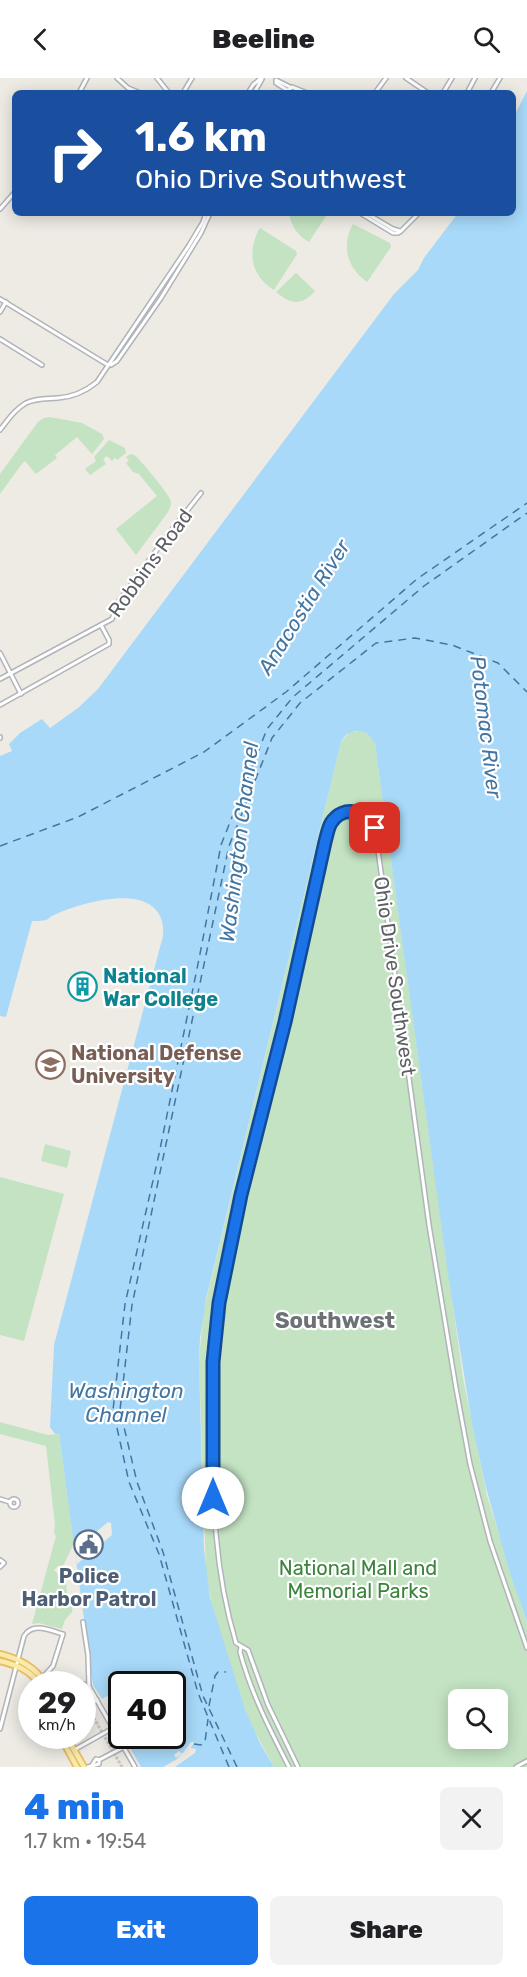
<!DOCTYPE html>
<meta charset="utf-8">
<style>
body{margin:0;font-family:Rubik,sans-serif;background:#f2f2f2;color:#202124;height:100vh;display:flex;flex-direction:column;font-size:22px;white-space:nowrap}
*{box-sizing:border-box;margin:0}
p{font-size:20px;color:#757577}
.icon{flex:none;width:33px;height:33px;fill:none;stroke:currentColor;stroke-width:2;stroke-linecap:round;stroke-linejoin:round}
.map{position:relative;height:1689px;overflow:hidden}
.panel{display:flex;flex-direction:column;background:#fff;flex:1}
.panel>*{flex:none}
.top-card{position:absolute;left:12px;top:12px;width:504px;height:126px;border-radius:9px;box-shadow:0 3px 15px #0003;background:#1a4fa0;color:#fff;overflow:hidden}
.controls{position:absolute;left:448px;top:1611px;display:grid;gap:12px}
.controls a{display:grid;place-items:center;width:60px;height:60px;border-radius:9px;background:#fff;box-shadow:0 3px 15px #0003;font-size:30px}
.speed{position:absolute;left:18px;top:1593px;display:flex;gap:12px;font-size:30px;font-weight:700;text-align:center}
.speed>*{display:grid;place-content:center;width:78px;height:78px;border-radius:50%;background:#fff;box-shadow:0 3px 15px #0003;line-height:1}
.speed small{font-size:15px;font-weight:400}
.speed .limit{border:3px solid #111;border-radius:9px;background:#fff;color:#111}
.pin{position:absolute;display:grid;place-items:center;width:51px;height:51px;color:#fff;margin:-26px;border-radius:12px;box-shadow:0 3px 9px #0006}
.me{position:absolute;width:66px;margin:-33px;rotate:0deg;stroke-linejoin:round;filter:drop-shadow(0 0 4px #0008)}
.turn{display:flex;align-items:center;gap:21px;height:126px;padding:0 24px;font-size:27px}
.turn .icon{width:78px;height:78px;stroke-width:2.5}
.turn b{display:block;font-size:42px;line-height:51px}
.round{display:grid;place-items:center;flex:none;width:63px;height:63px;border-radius:9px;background:#f2f2f2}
.head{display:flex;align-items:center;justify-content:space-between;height:102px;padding:0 24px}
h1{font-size:36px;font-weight:800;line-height:45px;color:#1a73e8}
.action{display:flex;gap:12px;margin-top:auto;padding:12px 24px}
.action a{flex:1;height:69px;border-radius:9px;background:#1a73e8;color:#fff;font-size:24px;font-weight:800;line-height:69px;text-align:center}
.action a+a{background:#f2f2f2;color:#202124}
header{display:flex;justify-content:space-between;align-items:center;height:78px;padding:0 24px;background:#fff;font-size:27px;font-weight:800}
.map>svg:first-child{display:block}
.green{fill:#c3e3c2;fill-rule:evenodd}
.water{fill:#a8d9f9}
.pier{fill:#edebe4}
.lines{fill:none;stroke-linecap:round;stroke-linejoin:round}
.ferry{stroke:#4375a2;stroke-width:1.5;stroke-dasharray:8 6;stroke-linecap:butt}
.minor-tunnel{stroke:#c9c8c4;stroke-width:3;stroke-dasharray:3 1.5;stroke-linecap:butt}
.minor-casing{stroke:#b1b4b8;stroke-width:6}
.major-casing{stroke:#e8bc62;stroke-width:8}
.minor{stroke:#fff;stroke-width:3}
.major{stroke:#f9eaac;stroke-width:4.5}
.route-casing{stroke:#114b97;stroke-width:15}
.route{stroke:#1a73e8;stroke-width:10}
.labels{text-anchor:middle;stroke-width:4.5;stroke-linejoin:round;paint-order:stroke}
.street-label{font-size:20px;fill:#5c5f63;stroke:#fff}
.culture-label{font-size:20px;font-weight:bold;fill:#0d838f;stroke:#fff;text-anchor:start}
.education-label{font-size:20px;font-weight:bold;fill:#785e54;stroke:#fff;text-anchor:start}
.park-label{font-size:20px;fill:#3b833b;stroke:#fff}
.service-label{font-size:20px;font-weight:bold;fill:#4e5e75;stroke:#fff}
.water-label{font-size:21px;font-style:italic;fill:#4375a2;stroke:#fff}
.quarter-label{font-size:22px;font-weight:bold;fill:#6d7175;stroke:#fff}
</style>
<header><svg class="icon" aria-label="back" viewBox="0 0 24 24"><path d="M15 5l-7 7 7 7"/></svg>Beeline<svg class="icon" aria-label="search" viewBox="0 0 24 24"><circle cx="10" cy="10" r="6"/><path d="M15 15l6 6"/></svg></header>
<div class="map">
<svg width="527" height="1689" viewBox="0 0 527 1689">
<rect width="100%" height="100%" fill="#edebe4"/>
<!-- green -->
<g class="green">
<path d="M289,135H328L309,164C298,158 291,148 289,135Z"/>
<path d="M353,146L390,165L391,169L367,204C347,190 341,167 353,146Z"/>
<path d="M260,150L296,173L297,176L274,212C250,198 247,172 260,150Z"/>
<path d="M296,195L315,213C301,228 292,227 276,214Z"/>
<path d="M50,339L82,345L102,356L104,361L92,376L77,359L55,377L57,380L36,396L25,383L21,387L0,416V396L38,344L44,340Z"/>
<path d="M109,362L125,370L126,375L117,382L115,380L112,383L107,378L103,381L106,386L90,397L85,391L96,383L94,379Z"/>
<path d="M131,376L136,378C143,386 169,415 171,424C171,428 170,430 168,434L136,477L116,451L157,418L139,396L133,394L126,385L129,383L126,379Z"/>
<path d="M361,653L372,659L375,666L463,1300L487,1418L527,1545V1689H274L253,1650L239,1616L213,1533L206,1495L199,1283L203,1235L341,664L350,654ZM459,1622H498V1660H459Z"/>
<path d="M45,1066L71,1073L67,1090L41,1083Z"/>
<path d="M0,1099L64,1116L24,1263L0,1257Z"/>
<path d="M0,1344L48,1357L59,1356L74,1465L63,1488H58L54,1492L66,1504L67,1514L73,1524L72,1534L65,1542L62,1551L39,1545L32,1546L56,1458L54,1455L55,1447L46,1368L0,1356Z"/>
</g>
<!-- water -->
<path class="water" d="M527,13V1544L509,1492L485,1406L472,1346L449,1203L375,666C368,650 349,648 341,664L206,1221L200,1260L199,1283L204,1471L210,1520L245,1631L260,1665L274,1689H141L125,1661L132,1658H172V1606H122L121,1616L117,1610L116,1613L102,1621L93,1607L59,1356H55L50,1349L54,1267L163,858C164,847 162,837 153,829C131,810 77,826 54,837C51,838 49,841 46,842C42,843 36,843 32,843L6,939L0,938V678L12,673L9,666L20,655L42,641L50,650L78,630L98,611L394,216L418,192L424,180L458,135H513V40Z"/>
<!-- pier -->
<g class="pier">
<path d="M108,1444L111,1445L112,1457L77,1486L74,1470L78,1469Z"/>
<path d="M191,1664H194L191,1670L196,1671L195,1675L175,1689H163L177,1681L181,1676L176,1680L174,1677L179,1673L182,1676Z"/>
</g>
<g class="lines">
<!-- ferry -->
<g class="ferry">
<path d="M0,768L78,739L204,674L286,614L417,501L527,425"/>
<path d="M209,1628L215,1598L218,1594H226"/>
<path d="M194,1666L201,1667L205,1664L208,1641"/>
<path d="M229,1689L198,1615L159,1476L129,1404L113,1332L125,1226L159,1076L199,881L221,767L267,651L293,619L424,508L527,435"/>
<path d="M237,1689L203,1618L163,1474L137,1404L120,1332L132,1227L229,768L272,660L300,625L376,565L415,560L452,567L498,585L527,614"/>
</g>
<!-- minor-tunnel -->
<path class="minor-tunnel" d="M87,1628L122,1689"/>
<defs>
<g id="minor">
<path d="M117,0L128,10L140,15"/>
<path d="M157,0L169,15"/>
<path d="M406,0L428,15"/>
<path d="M287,12L276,5V2L290,9"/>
<path d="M79,15L87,0"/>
<path d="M183,15L192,0"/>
<path d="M248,15L253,7L261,0"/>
<path d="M254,15L262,1"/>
<path d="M285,15L292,9L307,15"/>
<path d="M375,15L386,0"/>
<path d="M443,15L452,0"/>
<path d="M467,15L475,0"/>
<path d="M491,15L500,0"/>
<path d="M0,131L15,114"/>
<path d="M360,135L393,155H398L401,153"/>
<path d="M366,135L393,151L400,153"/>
<path d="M401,153L419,135"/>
<path d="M0,221L108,287"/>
<path d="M0,234L6,224"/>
<path d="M0,261L42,287"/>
<path d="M111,287L117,283L161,220L201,155L210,135"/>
<path d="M0,352C8,342 14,332 26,325C36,320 47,321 58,320C73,319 86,313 97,304L188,169L203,144L206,135"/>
<path d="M0,575L21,616"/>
<path d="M0,601L112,541L119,523L167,458L201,415"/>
<path d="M0,627L109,566V562L101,547"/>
<path d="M0,659V660"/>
<path d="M0,1421L10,1424"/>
<circle cx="14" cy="1425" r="4"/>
<path d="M0,1482L4,1485L0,1489"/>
<path d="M83,1544L88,1577L89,1610"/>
<path d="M241,1569L240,1574C251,1615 270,1652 289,1689"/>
<path d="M70,1606H84L90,1610"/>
<path d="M91,1612L135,1689"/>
<path d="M82,1630L97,1622"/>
<path d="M0,1651L24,1558C33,1544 49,1552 63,1556L53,1588L42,1600"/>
<path d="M74,1672L113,1650"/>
<path d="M99,1682L124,1669"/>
<path d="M88,1689L99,1686V1682L96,1681L92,1687"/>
<path d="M298,1689L268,1627L248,1572L236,1565C214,1491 213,1426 213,1350C213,1310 211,1271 217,1232C231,1145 256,1061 278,976C296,901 311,825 329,750C339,728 365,729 375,750L429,1147L456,1310L470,1386L490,1463L527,1570"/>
<path d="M516,1689L527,1683"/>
</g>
<g id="major">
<path d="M0,1576C20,1581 35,1589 46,1606"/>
<path d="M0,1583C16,1587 30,1592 39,1606"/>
<path d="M60,1658L77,1689"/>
<path d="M66,1658L84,1689"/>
</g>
</defs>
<!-- minor casing -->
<use href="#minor" class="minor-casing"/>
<!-- major casing -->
<use href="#major" class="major-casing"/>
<!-- minor -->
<use href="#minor" class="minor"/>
<!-- major -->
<use href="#major" class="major"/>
</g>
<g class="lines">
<defs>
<path id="route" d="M213,1420V1284L219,1225L241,1117L285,944L325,764C327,757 328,750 331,745C343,726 367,733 375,750"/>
</defs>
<!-- route casing -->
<use href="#route" class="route-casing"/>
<!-- route -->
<use href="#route" class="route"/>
</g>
<!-- icons -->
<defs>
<symbol id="building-ring" viewBox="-11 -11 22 22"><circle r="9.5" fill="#fff" stroke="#0f9aa8" stroke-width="1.5"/><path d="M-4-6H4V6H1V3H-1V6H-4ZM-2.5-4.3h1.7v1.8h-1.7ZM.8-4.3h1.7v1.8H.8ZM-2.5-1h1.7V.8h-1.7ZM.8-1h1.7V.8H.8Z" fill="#0f9aa8"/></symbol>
<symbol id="university-ring" viewBox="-11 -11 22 22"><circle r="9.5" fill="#fff" stroke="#8d6e63" stroke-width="1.5"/><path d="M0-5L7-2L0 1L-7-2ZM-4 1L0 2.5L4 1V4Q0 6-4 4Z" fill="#8d6e63"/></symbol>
<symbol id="civic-ring" viewBox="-11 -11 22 22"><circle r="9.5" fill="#fff" stroke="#5c6f8a" stroke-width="1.5"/><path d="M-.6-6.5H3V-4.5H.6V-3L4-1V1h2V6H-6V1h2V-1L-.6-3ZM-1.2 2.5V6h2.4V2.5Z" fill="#5c6f8a"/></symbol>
</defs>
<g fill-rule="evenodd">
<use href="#building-ring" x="66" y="892" width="33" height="33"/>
<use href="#university-ring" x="34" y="970" width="33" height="33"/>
<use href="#civic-ring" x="72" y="1450" width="33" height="33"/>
</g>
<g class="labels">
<!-- street labels -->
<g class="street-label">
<text transform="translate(150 485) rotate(-54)" y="7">Robbins Road</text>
<text transform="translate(395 898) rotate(82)" y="7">Ohio Drive Southwest</text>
</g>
<!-- culture labels -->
<g class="culture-label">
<text x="103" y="905">National<tspan x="103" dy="23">War College</tspan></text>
</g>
<!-- education labels -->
<g class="education-label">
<text x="71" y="982">National Defense<tspan x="71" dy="23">University</tspan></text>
</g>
<!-- park labels -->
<g class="park-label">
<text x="358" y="1497">National Mall and<tspan x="358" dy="23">Memorial Parks</tspan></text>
</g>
<!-- service labels -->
<g class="service-label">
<text x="89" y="1505">Police<tspan x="89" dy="23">Harbor Patrol</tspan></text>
</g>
<!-- water labels -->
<g class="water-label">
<text transform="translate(304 529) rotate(-58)" y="7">Anacostia River</text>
<text transform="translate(486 649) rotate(83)" y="7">Potomac River</text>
<text transform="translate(239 764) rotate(-83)" y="7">Washington Channel</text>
<text x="126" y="1320">Washington<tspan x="126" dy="24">Channel</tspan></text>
</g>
<!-- quarter labels -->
<g class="quarter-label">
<text x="335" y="1250">Southwest</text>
</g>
</g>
</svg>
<div class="controls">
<a><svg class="icon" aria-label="search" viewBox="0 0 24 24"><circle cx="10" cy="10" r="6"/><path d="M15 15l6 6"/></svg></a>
</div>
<div class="speed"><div>29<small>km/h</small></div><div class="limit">40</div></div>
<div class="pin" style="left:375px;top:750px;background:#d93025"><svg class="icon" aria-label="arrive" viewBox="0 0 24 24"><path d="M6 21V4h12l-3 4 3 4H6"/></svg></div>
<svg class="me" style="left:213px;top:1420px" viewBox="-20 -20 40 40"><circle r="19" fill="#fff"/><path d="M0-13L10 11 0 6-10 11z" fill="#1a73e8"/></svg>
<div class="top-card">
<div class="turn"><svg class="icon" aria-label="right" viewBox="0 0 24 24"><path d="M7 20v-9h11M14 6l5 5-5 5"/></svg><div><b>1.6 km</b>Ohio Drive Southwest</div></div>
</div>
</div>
<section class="panel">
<div class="head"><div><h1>4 min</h1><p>1.7 km · 19:54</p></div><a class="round"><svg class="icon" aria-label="close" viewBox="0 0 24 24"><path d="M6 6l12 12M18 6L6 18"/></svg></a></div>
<div class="action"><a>Exit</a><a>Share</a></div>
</section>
